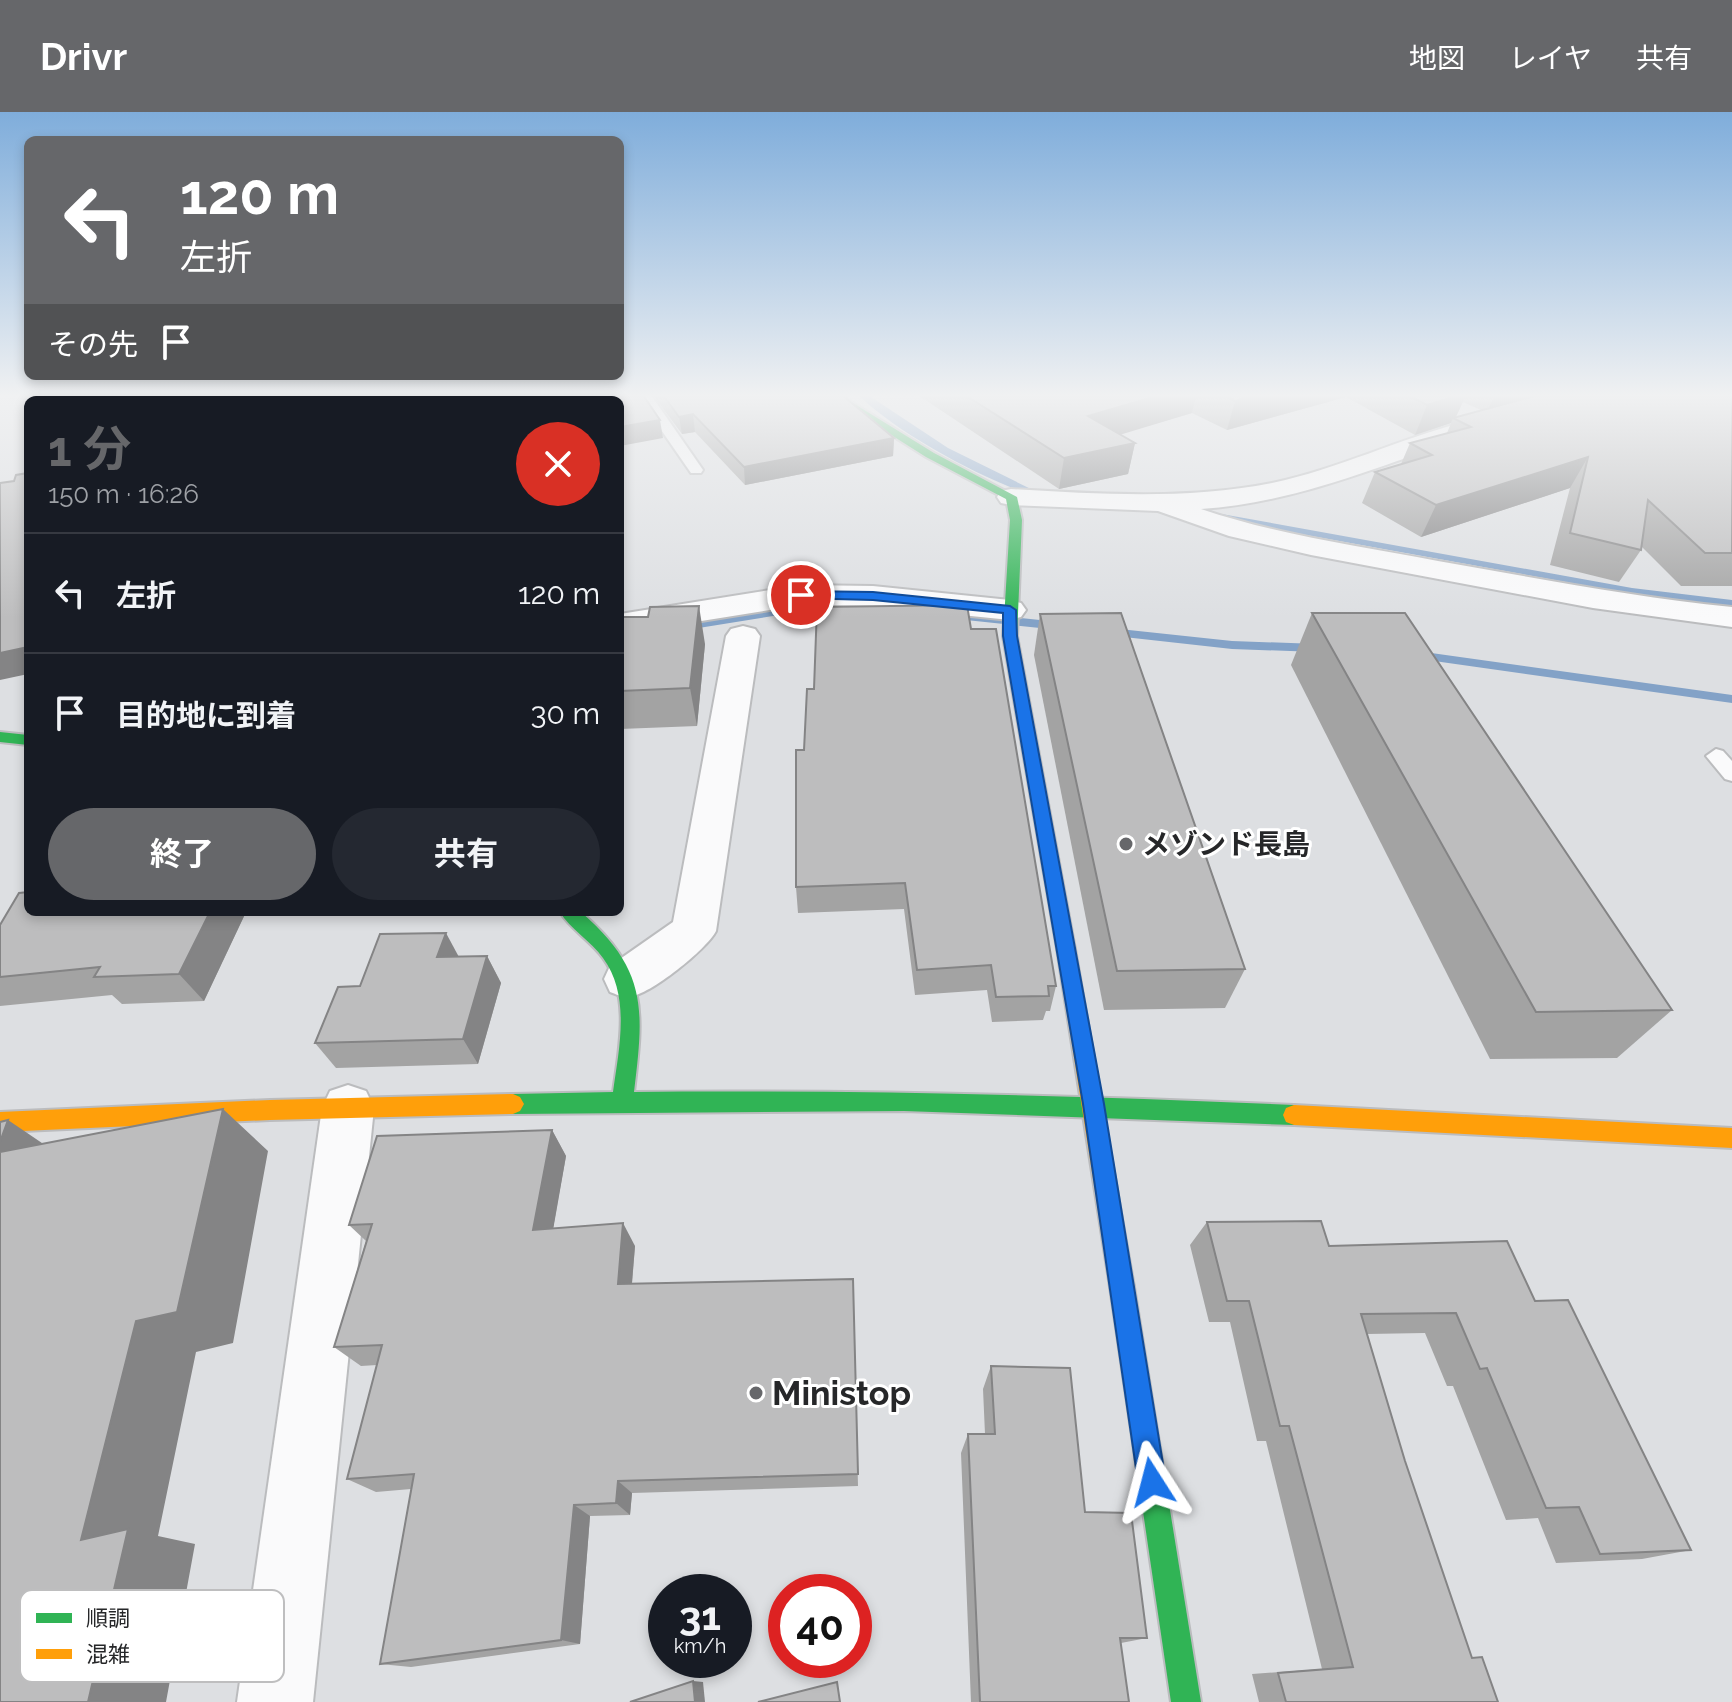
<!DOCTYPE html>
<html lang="ja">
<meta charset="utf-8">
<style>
body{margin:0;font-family:Raleway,"Noto Sans JP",sans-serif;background:#242831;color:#f1f3f6;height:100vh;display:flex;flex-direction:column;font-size:30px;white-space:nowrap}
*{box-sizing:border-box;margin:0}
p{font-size:26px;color:#9ea1a6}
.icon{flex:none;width:44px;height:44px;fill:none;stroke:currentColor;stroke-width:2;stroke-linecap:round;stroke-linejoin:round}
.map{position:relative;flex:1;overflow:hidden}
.details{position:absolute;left:24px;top:284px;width:600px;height:520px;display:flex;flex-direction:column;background:#171b24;border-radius:12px;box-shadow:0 4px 12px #0003}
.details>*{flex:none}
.top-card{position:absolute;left:24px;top:24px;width:600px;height:244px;border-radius:12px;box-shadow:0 4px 12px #0003;background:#66676a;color:#fff;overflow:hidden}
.speed{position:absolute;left:648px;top:1462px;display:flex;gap:16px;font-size:40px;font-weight:700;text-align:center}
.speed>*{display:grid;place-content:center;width:104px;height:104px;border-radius:50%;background:#171b24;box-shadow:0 4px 12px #0003;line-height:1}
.speed small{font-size:20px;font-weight:400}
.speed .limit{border:12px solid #d22;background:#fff;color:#111}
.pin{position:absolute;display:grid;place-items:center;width:68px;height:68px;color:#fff;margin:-34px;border:4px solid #fff;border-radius:50%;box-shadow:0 2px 8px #0007}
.me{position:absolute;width:88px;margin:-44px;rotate:351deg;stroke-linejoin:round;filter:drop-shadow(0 0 6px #0008)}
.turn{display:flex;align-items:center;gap:28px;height:168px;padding:0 24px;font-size:36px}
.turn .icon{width:104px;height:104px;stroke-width:2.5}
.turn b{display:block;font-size:56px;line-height:68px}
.then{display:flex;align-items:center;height:76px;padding:0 24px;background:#0003;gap:16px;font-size:30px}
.round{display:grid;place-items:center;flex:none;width:84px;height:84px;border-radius:42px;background:#242831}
.head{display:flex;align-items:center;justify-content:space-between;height:136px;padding:0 24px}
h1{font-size:48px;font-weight:700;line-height:60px;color:#66676a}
.primary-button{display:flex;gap:16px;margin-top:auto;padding:16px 24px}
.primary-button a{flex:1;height:92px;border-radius:48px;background:#66676a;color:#fff;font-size:32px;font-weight:700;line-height:92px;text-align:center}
.primary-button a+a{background:#242831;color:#f1f3f6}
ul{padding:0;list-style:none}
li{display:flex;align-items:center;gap:24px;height:120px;padding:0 24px;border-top:2px solid #363941}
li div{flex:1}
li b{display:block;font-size:30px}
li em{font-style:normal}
header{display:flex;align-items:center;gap:48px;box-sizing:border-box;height:112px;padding:0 40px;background:#66676a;color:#fff}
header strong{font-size:38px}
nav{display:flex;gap:44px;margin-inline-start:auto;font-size:28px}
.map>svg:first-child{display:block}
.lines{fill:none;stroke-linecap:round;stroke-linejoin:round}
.stream{fill:#83a2c7;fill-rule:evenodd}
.lane-casing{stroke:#bbbcbe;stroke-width:4}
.street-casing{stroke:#bbbcbe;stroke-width:4}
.fast-casing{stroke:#bbbcbe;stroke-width:4}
.slow-casing{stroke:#bbbcbe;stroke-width:4}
.lane{fill:#fafafb;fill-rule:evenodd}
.street{fill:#fafafb;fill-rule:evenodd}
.fast{fill:#30b455;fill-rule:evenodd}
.slow{fill:#ff9f0a;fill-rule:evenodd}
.wall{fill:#a3a3a3;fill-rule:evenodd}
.shaded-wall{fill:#848485}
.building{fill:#bdbdbe;stroke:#848485;stroke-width:2}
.route{fill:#1a73e8;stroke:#114b97;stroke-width:2}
.poi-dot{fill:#66676a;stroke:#fff;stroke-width:3}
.labels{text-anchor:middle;stroke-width:6;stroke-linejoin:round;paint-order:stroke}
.poi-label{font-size:28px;font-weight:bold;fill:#262729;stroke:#fff;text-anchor:start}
.near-poi-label{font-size:34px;font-weight:bold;fill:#262729;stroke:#fff;text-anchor:start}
.key{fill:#fff;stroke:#bebebf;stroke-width:2}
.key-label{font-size:22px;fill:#262729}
</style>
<header>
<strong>Drivr</strong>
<nav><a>地図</a><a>レイヤ</a><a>共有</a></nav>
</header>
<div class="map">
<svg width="1732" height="1590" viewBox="0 0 1732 1590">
<rect width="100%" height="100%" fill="#dddfe2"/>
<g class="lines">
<!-- stream -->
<g class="stream">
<path d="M858,283H868L948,336L1039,381L1030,383C974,362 902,324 858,283Z"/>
<path d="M1216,401L1632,476L1732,488V496L1632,482L1212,406L1211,404Z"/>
<path d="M840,493L846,497L844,499L779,503L680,519L674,515L680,511L779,495Z"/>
<path d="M951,499L1059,510L1065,514L1059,518L947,506L945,503Z"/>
<path d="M1110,516L1232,529L1318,532L1324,536L1318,540L1232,537L1106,523L1104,520Z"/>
<path d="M1417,539L1732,583V591L1413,546L1411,543Z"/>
</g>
<defs>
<g id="lane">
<path d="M637,283H651L703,358L701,361H691Z"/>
<path d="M1716,637L1723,639L1732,649V669L1725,667L1706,644Z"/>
</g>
<g id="street">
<path d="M521,283H569L566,288H518Z"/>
<path d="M1464,310L1473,313L1477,318L1473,323C1383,352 1297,391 1201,397C1278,423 1359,434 1438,449C1536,466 1633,485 1732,495V515L1593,496L1311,443L1229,424L1158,399L1011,393L1001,391L997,385L1001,379L1011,377C1098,382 1186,388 1272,371C1338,357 1399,327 1464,310Z"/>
<path d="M801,473L873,474L1010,488L1021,491L1026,498L1021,505L1010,508L873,494L801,493L620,522V502Z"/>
<path d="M743,514L755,517L760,524L716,819C707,837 650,883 629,885C623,886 616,882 610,880L604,867L610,854L673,810L726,524L731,517Z"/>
<path d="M348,973L366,979L374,996L313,1590H237L322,996L330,979Z"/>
</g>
<g id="fast">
<path d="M828,283H840L934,341L1017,385L1022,408L1017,524L1075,837L1073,842H1059L1057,837L1003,524L1010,408L1006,387L926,345Z"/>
<path d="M0,620L28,623V633L0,630Z"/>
<path d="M560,800H581C648,858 644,898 634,980C854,978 1074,983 1294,993L1302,996L1305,1003L1302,1010L1294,1013L904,999L513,1002L506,999L502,992L506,985L513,982L613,980C619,937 631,884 603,846C591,829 570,817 560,800Z"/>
<path d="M1122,1163L1131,1166L1134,1175L1201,1590H1171L1110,1175L1113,1166Z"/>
</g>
<g id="slow">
<path d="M1066,830L1073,832L1075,837L1134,1175L1131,1184L1122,1187L1113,1184L1110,1175L1057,837L1059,832Z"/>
<path d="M513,982L520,985L524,992L520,999L513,1002L270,1008L0,1020V1000L270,988Z"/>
<path d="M1294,993L1732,1016V1036L1294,1013L1286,1010L1283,1003L1286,996Z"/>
</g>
</defs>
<!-- lane casing -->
<use href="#lane" class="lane-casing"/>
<!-- street casing -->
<use href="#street" class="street-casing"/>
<!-- fast casing -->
<use href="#fast" class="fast-casing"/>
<!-- slow casing -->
<use href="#slow" class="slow-casing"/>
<!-- lane -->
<use href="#lane" class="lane"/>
<!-- street -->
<use href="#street" class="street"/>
<!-- fast -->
<use href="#fast" class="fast"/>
<!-- slow -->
<use href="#slow" class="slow"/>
</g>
<!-- wall -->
<g class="wall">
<path d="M653,283H842L894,326L893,344L745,373L695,320L682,322Z"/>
<path d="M918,283H1732V474H1681L1641,434V438L1619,470L1550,453L1570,376L1421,425L1362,391L1375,360L1401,352L1410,331L1447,321L1451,311L1415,323L1346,285L1227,318L1192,301L1120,322L1135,331L1128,362L1059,377ZM1463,290L1481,298L1455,306Z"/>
<path d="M1312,501L1672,898L1617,946L1490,947L1291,553Z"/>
<path d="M1040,502L1245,857L1225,896L1104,898L1034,543Z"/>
<path d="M620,505L705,532L697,614L620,617Z"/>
<path d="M971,517L1056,874L1050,899H1046L1043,908L992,910L987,878L915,883L904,797L798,801L796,775L804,638L814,577Z"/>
<path d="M246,800L204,889L122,892L112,883L0,894V813Z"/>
<path d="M487,844L501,871L478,952L336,956L315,931L360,874L459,845Z"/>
<path d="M552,1018L566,1044L553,1116L635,1134L632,1172L853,1167L858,1374L632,1381L630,1403L590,1404L580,1532L411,1555L380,1552L411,1377L376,1380L347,1367L377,1253L361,1254L334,1235L366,1129L349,1113Z"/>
<path d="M1207,1110L1329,1134L1535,1189L1691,1438L1642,1447L1556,1451L1538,1406L1506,1408L1453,1274H1447L1425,1221L1367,1222L1405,1349L1472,1546L1498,1590H1259L1252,1562L1322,1557L1266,1329H1257L1230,1210H1209L1190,1133Z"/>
<path d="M991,1254L1085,1400L1147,1526L1121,1531L1129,1590H971L961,1341L968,1322H985L983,1277Z"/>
</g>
<!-- shaded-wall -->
<g class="shaded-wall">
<path d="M213,283H220L221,288H213Z"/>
<path d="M1160,283H1196L1192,301L1083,334L1088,304Z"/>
<path d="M1256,283H1347L1346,285L1227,318L1235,289Z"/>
<path d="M1460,283H1466L1455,307L1453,306L1451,311L1415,323L1427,293Z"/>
<path d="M1495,283H1551L1486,301Z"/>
<path d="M693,302L695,320L682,322L679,305Z"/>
<path d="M660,308L663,326L620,334V315Z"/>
<path d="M894,326L893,344L745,373L744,355Z"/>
<path d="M1135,331L1128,362L1059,377L1064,346Z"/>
<path d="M1588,345L1570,376L1421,425L1436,393Z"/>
<path d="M699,494L705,532L697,614L690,576Z"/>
<path d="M28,535V562L0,568V541Z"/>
<path d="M210,800H246L204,889L179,862Z"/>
<path d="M446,821L460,847L437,845Z"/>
<path d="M487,844L501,871L478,952L463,927Z"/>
<path d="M223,997L268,1039L233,1231L196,1240L158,1424L195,1432L166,1590H88L81,1428L136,1209Z"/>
<path d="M8,1008L70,1050L0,1043V1030Z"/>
<path d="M552,1018L566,1044L549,1141L533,1118Z"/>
<path d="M623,1111L635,1134L630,1193L618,1172Z"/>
<path d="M618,1369L632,1381L630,1403L616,1391Z"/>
<path d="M574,1393L590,1404L580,1532L561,1528Z"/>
<path d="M693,1569L703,1570L705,1590H695Z"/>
</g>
<!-- building -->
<g class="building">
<rect x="167" y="283" width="46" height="5"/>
<path d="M349,283H448L450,288H350Z"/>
<path d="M570,283H643L660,308L620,315V288H573Z"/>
<path d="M663,283H842L894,326L744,355L693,302L679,305Z"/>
<path d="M965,283H1160L1088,304L1135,331L1064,346Z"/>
<path d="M1223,283H1256L1235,289Z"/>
<path d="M1408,283H1460L1427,293Z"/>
<path d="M1538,283H1732V441H1705L1648,388L1641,438L1570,421L1588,345L1436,393L1375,360L1432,343L1410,331L1471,315L1453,306Z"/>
<path d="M28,361V535L0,541V371L14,369L16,363Z"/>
<path d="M967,493L971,517H996L1056,874H1048L1049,884L996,885L991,853L917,858L905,771L796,775V638H804L807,577H814L817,495Z"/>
<path d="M699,494L690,576L620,579V505H648L650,495Z"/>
<path d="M1121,501L1245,857L1117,859L1040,502Z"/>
<path d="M1312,501H1405L1672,898L1536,900Z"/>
<path d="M28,780V800H210L179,862L94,865L100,855L0,865V813L19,781Z"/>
<path d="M446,821L437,845L487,844L463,927L315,931L338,875L360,874L380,822Z"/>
<path d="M223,997L177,1200L136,1209L81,1428L128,1417L88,1590H0V1040Z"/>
<path d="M8,1008L0,1030V1010Z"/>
<path d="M552,1018L533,1118L623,1111L618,1172L853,1167L858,1362L618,1369L616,1391L574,1393L561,1528L380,1552L414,1362L347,1367L382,1233L334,1235L372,1112L349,1113L377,1024Z"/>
<path d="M1321,1109L1329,1134L1507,1129L1535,1189L1568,1188L1691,1438L1600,1442L1579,1395L1546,1396L1487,1256L1480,1257L1456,1201L1361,1202L1405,1349L1472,1546L1482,1545L1498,1590H1286L1278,1561L1353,1555L1289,1314H1280L1249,1189H1227L1207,1110Z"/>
<path d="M991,1254L1070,1256L1085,1400L1131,1401L1147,1526H1120L1129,1590H980L968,1322H995Z"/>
<path d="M693,1569L695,1590H630Z"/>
<path d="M837,1570L840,1590H758Z"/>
</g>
<!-- sky -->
<linearGradient id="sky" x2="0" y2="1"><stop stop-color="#7faddb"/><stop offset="0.56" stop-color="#f0f1f2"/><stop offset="1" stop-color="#f0f1f2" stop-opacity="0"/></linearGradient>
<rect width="1732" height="506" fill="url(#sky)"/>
<!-- route -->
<path class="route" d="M801,479L873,480L1010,494L1016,498L1017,524L1104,992L1166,1370L1162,1379L1152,1383L1142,1379L1138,1370L1083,992L1003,524V501L873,488L796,486V480Z"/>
<!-- markers -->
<g class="poi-dot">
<circle cx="1126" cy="732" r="8"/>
<circle cx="756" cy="1281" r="8"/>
</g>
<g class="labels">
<!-- poi labels -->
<g class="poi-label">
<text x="1142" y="742">メゾンド長島</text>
</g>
<!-- near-poi labels -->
<g class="near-poi-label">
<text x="772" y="1293">Ministop</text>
</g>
</g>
<!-- legend -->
<rect x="20" y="1478" width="264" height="92" rx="12" class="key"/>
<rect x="36" y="1501" width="36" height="10" fill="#30b455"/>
<rect x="36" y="1537" width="36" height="10" fill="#ff9f0a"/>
<g class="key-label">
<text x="86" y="1514">順調</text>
<text x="86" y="1550">混雑</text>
</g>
</svg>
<div class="speed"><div>31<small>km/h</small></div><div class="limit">40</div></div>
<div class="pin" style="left:801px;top:483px;background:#d93025"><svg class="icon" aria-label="arrive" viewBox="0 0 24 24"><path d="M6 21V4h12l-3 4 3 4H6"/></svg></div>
<svg class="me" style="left:1152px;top:1370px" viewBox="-20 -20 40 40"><path d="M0-17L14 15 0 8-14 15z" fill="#1a73e8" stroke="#fff" stroke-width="4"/></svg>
<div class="top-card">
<div class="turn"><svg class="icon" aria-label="left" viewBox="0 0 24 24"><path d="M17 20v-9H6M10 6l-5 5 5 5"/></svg><div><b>120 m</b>左折</div></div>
<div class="then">その先<svg class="icon" aria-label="arrive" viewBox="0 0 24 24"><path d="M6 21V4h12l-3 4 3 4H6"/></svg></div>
</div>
<section class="details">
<div class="head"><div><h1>1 分</h1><p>150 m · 16:26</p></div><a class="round" style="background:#d93025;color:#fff"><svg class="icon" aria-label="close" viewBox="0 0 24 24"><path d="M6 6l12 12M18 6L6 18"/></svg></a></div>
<ul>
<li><svg class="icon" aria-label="left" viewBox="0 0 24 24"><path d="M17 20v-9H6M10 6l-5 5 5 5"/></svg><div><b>左折</b></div><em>120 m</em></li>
<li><svg class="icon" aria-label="arrive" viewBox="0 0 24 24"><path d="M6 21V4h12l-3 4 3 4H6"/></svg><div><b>目的地に到着</b></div><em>30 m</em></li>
</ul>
<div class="primary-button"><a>終了</a><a>共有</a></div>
</section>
</div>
